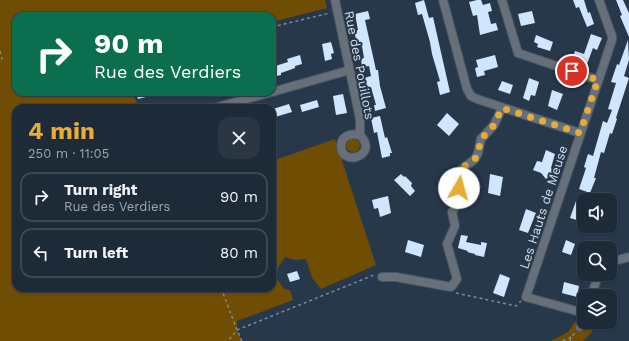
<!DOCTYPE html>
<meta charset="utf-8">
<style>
body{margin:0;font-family:"Work Sans",sans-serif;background:#2a3643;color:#f1f3f6;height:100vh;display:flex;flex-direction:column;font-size:15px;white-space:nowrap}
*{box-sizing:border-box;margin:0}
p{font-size:13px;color:#a0a7ae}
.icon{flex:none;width:22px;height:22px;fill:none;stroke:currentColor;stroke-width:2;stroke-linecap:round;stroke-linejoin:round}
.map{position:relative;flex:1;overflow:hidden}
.panel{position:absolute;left:12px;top:104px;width:264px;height:188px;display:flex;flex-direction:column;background:#1d2a38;border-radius:12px;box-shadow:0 1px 3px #0004,0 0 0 1px #3b4653}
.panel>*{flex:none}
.top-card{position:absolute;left:12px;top:12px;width:264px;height:84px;border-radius:12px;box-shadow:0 1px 3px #0004,0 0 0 1px #3b4653;background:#0b6e4f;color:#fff;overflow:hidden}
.tools{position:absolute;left:577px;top:193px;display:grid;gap:8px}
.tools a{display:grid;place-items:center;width:40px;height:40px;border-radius:8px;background:#1d2a38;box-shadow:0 1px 3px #0004,0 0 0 1px #3b4653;font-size:20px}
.pin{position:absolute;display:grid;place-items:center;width:34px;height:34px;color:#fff;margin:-17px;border:2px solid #fff;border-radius:50%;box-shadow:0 1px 4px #0007}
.me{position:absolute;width:44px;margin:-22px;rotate:7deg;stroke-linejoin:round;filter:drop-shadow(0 0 3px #0008)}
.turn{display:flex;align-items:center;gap:14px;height:84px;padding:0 16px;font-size:18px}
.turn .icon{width:52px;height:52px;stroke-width:2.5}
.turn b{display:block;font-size:28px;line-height:34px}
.round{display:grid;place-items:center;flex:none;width:42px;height:42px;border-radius:12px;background:#2a3643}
.headline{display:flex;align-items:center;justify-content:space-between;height:68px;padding:0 16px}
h1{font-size:24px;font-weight:700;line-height:30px;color:#e6ac36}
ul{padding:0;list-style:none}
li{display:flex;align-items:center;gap:12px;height:50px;margin:0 8px 6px;padding:0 8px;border:2px solid #3b4653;border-radius:12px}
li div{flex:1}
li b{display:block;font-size:15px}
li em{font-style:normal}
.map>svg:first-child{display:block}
.green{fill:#6f4e04}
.building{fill:#d0e5fe}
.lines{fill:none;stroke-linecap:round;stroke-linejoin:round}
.minor-casing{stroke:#465668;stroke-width:10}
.path{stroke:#7b8998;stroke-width:1.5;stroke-dasharray:3 3;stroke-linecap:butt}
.minor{stroke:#676f79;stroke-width:8}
.route{stroke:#e6ac36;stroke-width:7;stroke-dasharray:0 12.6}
.labels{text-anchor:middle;stroke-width:4;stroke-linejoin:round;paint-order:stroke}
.street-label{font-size:13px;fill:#d4deea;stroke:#27384b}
</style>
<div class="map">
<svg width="629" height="341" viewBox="0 0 629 341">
<rect width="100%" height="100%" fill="#27384b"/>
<!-- green -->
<g class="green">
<path d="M0,0H325L327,8L272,22V16H16V92H131L140,108H16V288H272V161L335,139L376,265L321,289L312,278L306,259L295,260L285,257L279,266L275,276L284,289L290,290L293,300L237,321V330L242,341H0Z"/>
<circle cx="353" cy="145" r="7"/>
<path d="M578,318L584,321V322H594C593,332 591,334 583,341H551L568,332Z"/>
</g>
<!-- building -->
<g class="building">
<path d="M424,0L429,18L433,17L450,92L440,95L437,82L440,81L432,54L430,42L422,14L418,15L415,3Z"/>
<path d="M477,0H481L483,5L490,3L492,11L488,12L491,24L496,23L498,30L480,35L477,15L473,16L469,2Z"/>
<path d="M573,0H584L588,13L590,12L594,24L587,27L579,7L576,8Z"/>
<path d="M616,0H623L629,13V37L620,16L622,15Z"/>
<path d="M368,11L370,19L365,20L376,70H378L380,86L386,108L375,111L374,105H376L371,87L366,88L364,78L371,76L369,66L362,67L361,59L364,58L362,46L360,47L359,43H357L354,31L358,30L355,14Z"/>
<path d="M532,11L535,23L521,26L518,14Z"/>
<path d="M591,34L602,38L597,50L593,48L587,64L572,60L575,51L584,54Z"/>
<path d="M536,35L553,42L550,51L537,47L538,44L534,42Z"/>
<path d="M628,40L629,60L624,76L629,78L616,118L617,119L612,134L610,133L604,153L601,152L594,178H596L590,193L579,189L586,168L584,167L588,154L593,156L603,121L607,123L612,110L608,109L616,83L611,82L617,64L619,65Z"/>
<path d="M331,42L334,53L331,54L332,59L325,61L322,44Z"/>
<path d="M300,55L302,64L295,66V68L281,73V75L272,77V67L288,62L287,59Z"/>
<path d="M495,55L498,67L484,71L485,75L477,77L475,68L478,67L476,60Z"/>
<path d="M529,78L539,82L535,96L531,95L529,101L523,98Z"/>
<path d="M502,81L513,85L510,94L498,90Z"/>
<path d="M552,90L563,94L557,110L548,106Z"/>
<path d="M136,92H145L146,97L138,99Z"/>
<path d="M343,94L347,113L336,115L333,96Z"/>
<path d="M317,100L319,107L302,112L300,105Z"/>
<path d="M289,104L292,112L275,117L273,109Z"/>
<path d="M447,113L459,124L449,136L437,125Z"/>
<path d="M380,116L385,138L387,137L392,153H390V156L382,158L377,132L374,133L371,118Z"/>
<path d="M546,150L555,154L551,168L553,172L546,179L541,173L533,170L537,161L542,162Z"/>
<path d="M401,174L404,177L405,176L412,183L411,186L415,191L410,196L394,180Z"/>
<path d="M490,174L503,177L500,196L488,193Z"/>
<path d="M388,196L391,213L380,217L378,208L374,209L372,200Z"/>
<path d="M576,201L584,204V209L580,221L570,218Z"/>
<path d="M526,209L536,213L528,233L519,230Z"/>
<path d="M461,235L468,236L466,242L481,245V242L487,243L484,257L475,255V254L467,252L468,251L458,248Z"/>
<path d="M408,240L424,245L421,257L405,252Z"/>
<path d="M566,240L575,244L571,255L562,252Z"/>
<path d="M297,271L300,279L290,282L287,274Z"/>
<path d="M500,274L510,278L504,297L493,293Z"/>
<path d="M564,282L579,286L577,297L562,293Z"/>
</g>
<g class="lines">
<defs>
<g id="minor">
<path d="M335,0L360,119V135C380,156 340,168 341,145C342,135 352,133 360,135"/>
<path d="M443,0L467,89L471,96L477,99L580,133"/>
<path d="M502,0L518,53L598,80"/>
<path d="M272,92L350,70"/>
<path d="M214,108L272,92"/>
<path d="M610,262L629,257"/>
<path d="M382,277H396L451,287L457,279L447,244L455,226L452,212L461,198L458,174L462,169L475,159L478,153L481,139L494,125L502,108"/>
<path d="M591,296L599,274"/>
<path d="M584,313L526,297L612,40V36L599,0"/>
<path d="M580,327L584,316"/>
</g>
</defs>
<!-- minor casing -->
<use href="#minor" class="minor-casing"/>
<!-- path -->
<g class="path">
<path d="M272,27L330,13"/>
<path d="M0,51L2,59H0"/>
<path d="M221,288L237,330L228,341"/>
<path d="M456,293L516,306L521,301"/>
<path d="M242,341L237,330L374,275"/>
<path d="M563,341L571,337"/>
<path d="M570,341L571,337L575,333"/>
</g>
<!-- minor -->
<use href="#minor" class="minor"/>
</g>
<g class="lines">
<!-- route -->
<path class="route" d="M459,188L458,174L462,168L475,159L478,153L481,139L494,125L502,108L580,133L598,80L572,71"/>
</g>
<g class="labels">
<!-- street labels -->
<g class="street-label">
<text transform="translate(360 65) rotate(79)" y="5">Rue des Pouillots</text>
<text transform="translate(543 207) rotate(-72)" y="5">Les Hauts de Meuse</text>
</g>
</g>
</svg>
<div class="tools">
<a><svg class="icon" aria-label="sound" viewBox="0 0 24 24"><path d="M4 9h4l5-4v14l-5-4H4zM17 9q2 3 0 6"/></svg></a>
<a><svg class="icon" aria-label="search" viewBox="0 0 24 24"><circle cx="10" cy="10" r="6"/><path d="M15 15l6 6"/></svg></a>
<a><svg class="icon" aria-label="layers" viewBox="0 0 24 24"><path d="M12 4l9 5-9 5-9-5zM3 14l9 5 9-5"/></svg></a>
</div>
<div class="pin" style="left:572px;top:71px;background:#d93025"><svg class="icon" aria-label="arrive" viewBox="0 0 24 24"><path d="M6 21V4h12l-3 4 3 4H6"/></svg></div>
<svg class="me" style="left:459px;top:188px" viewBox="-20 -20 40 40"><circle r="19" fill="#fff"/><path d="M0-13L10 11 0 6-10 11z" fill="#e6ac36"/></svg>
<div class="top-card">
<div class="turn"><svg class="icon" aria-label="right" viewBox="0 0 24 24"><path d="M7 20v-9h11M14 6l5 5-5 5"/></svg><div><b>90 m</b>Rue des Verdiers</div></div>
</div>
<section class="panel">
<div class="headline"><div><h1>4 min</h1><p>250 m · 11:05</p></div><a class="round"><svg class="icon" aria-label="close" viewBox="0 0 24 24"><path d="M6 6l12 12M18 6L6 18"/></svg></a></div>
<ul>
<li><svg class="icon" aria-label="right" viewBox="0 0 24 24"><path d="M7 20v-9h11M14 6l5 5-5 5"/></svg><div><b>Turn right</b><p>Rue des Verdiers</p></div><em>90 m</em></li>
<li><svg class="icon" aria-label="left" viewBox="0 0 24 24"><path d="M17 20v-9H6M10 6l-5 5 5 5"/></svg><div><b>Turn left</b></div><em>80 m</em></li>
</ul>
</section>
</div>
